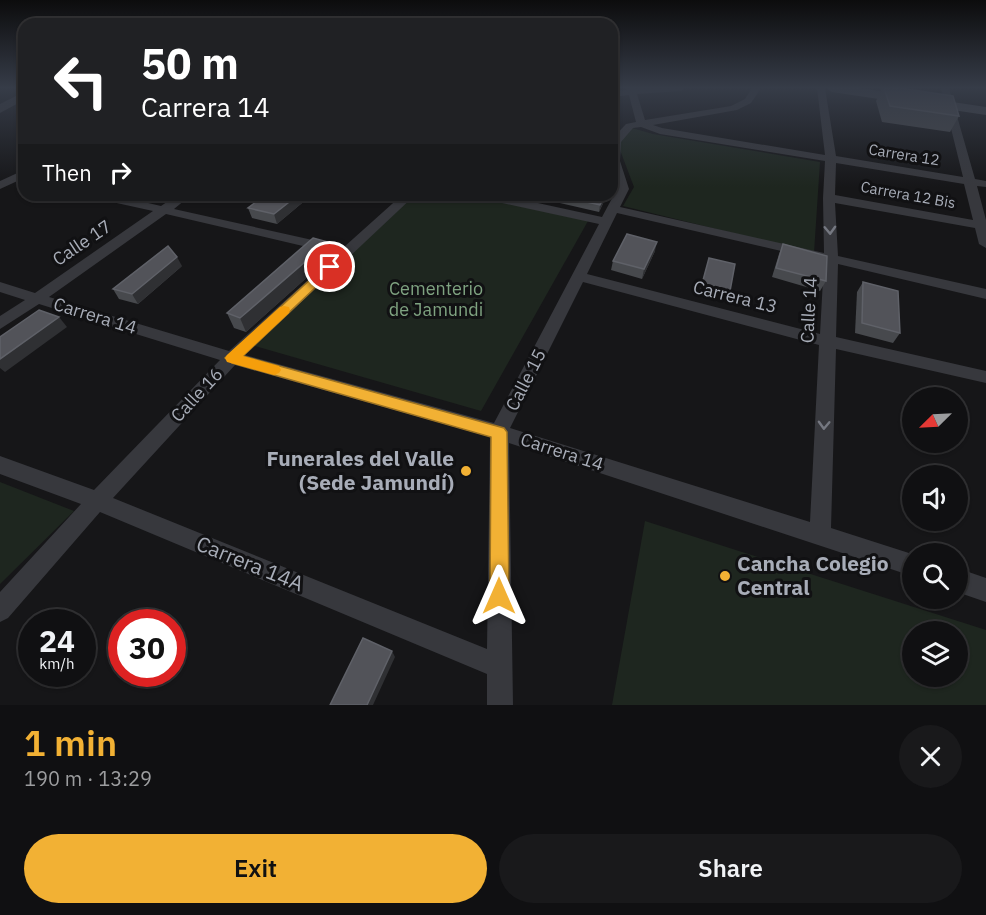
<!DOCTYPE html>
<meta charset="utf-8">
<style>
body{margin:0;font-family:"IBM Plex Sans",sans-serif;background:#19191b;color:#f1f3f6;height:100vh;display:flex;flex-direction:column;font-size:22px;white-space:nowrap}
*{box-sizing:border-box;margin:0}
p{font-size:20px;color:#9c9d9f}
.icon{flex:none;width:33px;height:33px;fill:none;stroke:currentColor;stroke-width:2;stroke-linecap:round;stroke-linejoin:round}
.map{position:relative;height:705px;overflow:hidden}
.details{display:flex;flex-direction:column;background:#101012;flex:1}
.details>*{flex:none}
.banner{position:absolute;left:18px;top:18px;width:600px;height:183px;border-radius:18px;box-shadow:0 2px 4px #0004,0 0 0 2px #303032;background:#202124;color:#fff;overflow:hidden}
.needle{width:39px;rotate:246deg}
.buttons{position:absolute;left:902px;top:387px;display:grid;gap:12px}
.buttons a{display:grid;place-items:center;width:66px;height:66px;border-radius:50%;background:#101012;box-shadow:0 2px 4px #0004,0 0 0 2px #303032;font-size:30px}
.speed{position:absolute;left:18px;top:609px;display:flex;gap:12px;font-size:30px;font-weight:700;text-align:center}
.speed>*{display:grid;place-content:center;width:78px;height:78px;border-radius:50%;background:#101012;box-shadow:0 2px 4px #0004,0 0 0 2px #303032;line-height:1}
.speed small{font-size:15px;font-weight:400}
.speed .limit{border:9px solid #d22;background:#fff;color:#111}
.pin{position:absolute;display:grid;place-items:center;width:51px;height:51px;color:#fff;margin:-26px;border:3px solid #fff;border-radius:50%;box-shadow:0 2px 6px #0007}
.me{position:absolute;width:66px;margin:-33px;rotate:0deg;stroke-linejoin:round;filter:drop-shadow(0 0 4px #0008)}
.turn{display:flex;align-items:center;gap:21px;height:126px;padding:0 24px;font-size:27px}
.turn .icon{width:78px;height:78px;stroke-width:2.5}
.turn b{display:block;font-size:42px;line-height:51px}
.then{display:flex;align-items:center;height:57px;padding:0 24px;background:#0003;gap:12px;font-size:22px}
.round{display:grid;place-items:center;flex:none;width:63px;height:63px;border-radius:32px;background:#19191b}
.overview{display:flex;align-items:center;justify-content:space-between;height:102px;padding:0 24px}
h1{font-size:36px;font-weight:600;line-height:45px;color:#f2b134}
.primary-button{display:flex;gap:12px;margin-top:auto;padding:12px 24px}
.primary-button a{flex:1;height:69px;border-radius:36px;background:#f2b134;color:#111;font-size:24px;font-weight:600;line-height:69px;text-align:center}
.primary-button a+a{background:#19191b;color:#f1f3f6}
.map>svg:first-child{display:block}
.green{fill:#1e261f;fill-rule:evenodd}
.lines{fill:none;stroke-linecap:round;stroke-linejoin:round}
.minor{fill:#37383d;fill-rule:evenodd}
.tertiary{fill:#37383d;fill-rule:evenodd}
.secondary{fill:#45474d;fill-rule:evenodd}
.wall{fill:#47494d}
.shaded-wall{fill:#2f3033}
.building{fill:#525359;stroke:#5f6168;stroke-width:1.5}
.oneway{stroke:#757881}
.route{fill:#f2b134;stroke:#9d7322;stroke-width:1.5}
.slow{fill:#f59e0b}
.poi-dot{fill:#f2b134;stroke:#111113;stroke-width:2}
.labels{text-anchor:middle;stroke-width:6;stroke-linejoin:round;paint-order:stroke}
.far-street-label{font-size:15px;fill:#a8adb8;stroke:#111113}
.street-label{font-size:18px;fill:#a8adb8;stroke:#111113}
.park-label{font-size:18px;fill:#7fa381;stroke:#111113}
.near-poi-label{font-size:21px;font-weight:bold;fill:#a8adb8;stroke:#111113;text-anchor:end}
.near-street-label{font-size:21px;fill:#a8adb8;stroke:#111113}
</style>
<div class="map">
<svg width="986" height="705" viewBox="0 0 986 705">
<rect width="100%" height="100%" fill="#161618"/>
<!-- green -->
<g class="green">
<path d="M632,128L653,134L820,162L814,253L623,206L634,187L617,142Z"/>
<path d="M410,195H469L588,221L481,411L255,346Z"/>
<path d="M0,482L74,511L0,584Z"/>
<path d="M645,521L986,630V705H612ZM912,632H957V676H912Z"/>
</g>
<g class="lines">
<!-- minor -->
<g class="minor">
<path d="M627,88H685L681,91L637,94L645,120L731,106L745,99L752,88H761L751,103L737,110L653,125L662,128L825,155L817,88H825L836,156L963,177L941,88H949L975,179L986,181V187L977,186L986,220V248L979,244L975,228L835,203L838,256L986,289V299L838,264L836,337L986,371V383L836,349L831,528L912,554V576L509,443L513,705H487V674L100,512L8,618L0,622V592L81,504L0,474V456L94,490L220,360L39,304L0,329V316L25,300L0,292V282L35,293L153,211L94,198L92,195H114L161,206L177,195H191L174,209L344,247L402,195H415L245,355L494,423L599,224L484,199L478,195H501L602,217L617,189L612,170V139L626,124L636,122L629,95L612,97V91L627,90ZM641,127L660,134L825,161L823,198L824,253L620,207L629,189L620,161L621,142L633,128ZM836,163L964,184L973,220L835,195ZM617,213L824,261L820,334L587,274ZM166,214L337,254L229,351L49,297ZM583,282L819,345L810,522L510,428ZM235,365L490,437L487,649L113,498Z"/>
<path d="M24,170V178L0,189V181Z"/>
<path d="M957,568L986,578V602L957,592Z"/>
</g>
<!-- tertiary -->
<path class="tertiary" d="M24,92V100L0,113V104Z"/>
<!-- secondary -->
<path class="secondary" d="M826,88H859L986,107V115L832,92Z"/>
</g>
<!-- wall -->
<g class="wall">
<path d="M882,88H900L959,116L950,132L882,122L876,101Z"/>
<path d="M525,195H607L599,212Z"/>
<path d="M308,198L277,224L252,218L248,208Z"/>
<path d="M328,242L331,256L246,332L234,328L227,313Z"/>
<path d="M783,244L826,281L820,291L772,277L779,254Z"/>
<path d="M655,251L642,279L611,270L613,261Z"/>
<path d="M709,258L730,291L727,301L699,294Z"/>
<path d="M182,266L138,304L119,299L113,289Z"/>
<path d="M863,282L900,333L893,343L855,333L857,292Z"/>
</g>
<!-- shaded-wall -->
<g class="shaded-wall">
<path d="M298,195H307L308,198L277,224L274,214Z"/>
<path d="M605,195H607L599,212L600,205Z"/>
<path d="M328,242L331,256L246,332L240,318Z"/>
<path d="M657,242L655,251L642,279L644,269Z"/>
<path d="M177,257L182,266L138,304L132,294Z"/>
<path d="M59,317L67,327L5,372L0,368V359Z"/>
<path d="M392,651L395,657L373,705H367Z"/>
</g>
<!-- building -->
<g class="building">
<path d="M884,88H900L953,96L959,116L890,106Z"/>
<path d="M265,195H298L274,214L248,208Z"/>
<path d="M554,195H605L600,205Z"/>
<path d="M627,234L657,242L644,269L613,261Z"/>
<path d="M313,238L328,242L240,318L227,313Z"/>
<path d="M783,244L827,256L826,281L776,268Z"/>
<path d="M168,246L177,257L132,294L113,289Z"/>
<path d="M709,258L735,264L730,291L702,284Z"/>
<path d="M863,282L898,291L900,333L862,323Z"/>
<path d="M39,310L59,317L0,359V337Z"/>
<path d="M363,638L392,651L367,705H330Z"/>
</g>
<!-- one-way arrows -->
<defs><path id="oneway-chevron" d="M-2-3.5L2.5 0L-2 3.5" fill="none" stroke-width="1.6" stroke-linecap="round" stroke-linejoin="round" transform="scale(1.5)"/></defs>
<g class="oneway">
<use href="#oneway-chevron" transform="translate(830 230) rotate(88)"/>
<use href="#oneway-chevron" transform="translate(824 425) rotate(92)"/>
</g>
<!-- sky -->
<linearGradient id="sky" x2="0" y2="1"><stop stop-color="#0c0c0d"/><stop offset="0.47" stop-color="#363c48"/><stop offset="1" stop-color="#363c48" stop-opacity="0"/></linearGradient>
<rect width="986" height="187" fill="url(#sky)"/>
<!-- route -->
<path class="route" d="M330,264L336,267L334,270L243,356L504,428L507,432L509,596L506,603L499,606L492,603L490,596L491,437L232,363L225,358L326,265Z"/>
<!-- slow -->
<path class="slow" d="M284,306L289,307L290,310L289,313L243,356L279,366L281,370L279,373L274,375L227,362L225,358L227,355L280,307Z"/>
<!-- markers -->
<g class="poi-dot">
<circle cx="466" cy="471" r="6"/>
<circle cx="725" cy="576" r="6"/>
</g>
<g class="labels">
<!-- far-street labels -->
<g class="far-street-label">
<text transform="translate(904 155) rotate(9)" y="5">Carrera 12</text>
<text transform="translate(908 195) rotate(10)" y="5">Carrera 12 Bis</text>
</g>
<!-- street labels -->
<g class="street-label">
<text transform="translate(82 243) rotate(-34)" y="6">Calle 17</text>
<text transform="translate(735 297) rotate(14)" y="6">Carrera 13</text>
<text transform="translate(809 310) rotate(-87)" y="6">Calle 14</text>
<text transform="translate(95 316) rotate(17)" y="6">Carrera 14</text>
<text transform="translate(526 380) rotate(-63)" y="6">Calle 15</text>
<text transform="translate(197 395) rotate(-47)" y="6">Calle 16</text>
<text transform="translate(562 452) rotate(18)" y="6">Carrera 14</text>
</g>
<!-- park labels -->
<g class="park-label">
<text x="436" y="295">Cementerio<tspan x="436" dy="21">de Jamundi</tspan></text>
</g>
<!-- near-poi labels -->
<g class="near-poi-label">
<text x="454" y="466">Funerales del Valle<tspan x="454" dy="24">(Sede Jamundí)</tspan></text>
<text x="737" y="571" text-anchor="start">Cancha Colegio<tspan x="737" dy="24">Central</tspan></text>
</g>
<!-- near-street labels -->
<g class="near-street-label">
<text transform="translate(250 564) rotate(22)" y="7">Carrera 14A</text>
</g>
</g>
</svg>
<div class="buttons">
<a><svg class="needle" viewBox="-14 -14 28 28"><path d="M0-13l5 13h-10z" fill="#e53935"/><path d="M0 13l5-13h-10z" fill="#9c9d9f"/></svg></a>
<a><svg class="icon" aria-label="sound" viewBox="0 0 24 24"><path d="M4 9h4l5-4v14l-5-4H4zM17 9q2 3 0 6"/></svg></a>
<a><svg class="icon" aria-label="search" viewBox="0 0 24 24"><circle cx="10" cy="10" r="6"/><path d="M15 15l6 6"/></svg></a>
<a><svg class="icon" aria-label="layers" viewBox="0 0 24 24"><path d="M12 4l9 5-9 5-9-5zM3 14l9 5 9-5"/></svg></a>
</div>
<div class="speed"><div>24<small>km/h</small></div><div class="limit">30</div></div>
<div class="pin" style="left:330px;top:267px;background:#d93025"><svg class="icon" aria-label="arrive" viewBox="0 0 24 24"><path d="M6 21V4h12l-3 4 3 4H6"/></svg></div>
<svg class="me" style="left:499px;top:596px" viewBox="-20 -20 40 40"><path d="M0-17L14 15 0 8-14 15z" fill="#f2b134" stroke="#fff" stroke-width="4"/></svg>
<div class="banner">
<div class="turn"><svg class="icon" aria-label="left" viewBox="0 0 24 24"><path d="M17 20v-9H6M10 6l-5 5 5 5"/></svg><div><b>50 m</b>Carrera 14</div></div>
<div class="then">Then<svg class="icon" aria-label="right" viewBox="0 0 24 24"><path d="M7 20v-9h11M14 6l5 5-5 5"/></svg></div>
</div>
</div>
<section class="details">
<div class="overview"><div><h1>1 min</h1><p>190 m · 13:29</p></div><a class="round"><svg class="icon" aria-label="close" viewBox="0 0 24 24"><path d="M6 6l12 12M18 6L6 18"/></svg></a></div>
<div class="primary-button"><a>Exit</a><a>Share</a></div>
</section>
